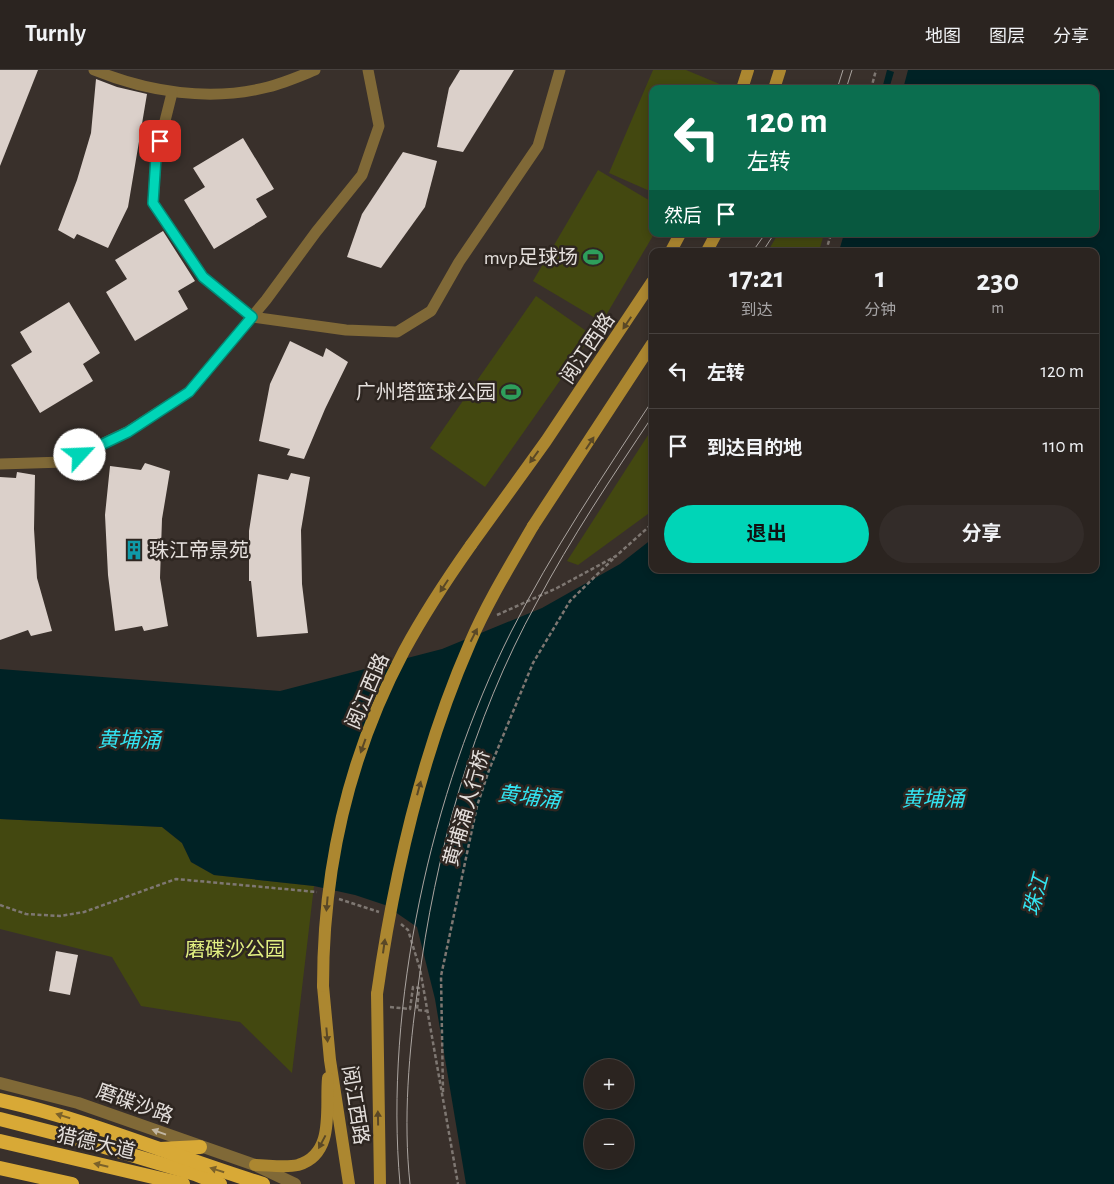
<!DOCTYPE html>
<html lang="zh">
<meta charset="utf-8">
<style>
body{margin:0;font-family:"Alegreya Sans","Noto Sans SC",sans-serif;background:#332c29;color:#f1f3f6;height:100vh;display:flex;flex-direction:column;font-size:19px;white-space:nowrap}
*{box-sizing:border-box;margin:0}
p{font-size:16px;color:#a6a4a5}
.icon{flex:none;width:28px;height:28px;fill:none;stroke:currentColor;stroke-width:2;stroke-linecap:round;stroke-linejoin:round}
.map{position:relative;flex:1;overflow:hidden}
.sheet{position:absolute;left:649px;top:178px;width:450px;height:325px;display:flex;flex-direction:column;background:#2b2420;border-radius:10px;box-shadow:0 2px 8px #0003,0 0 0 1px #47413e}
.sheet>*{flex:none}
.guide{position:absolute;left:649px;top:15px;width:450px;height:152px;border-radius:10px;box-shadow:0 2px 8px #0003,0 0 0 1px #47413e;background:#0b6e4f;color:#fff;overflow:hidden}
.fabs{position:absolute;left:584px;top:989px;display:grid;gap:10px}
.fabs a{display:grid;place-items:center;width:50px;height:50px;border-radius:50%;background:#2b2420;box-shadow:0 2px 8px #0003,0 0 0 1px #47413e;font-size:25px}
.pin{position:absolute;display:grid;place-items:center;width:42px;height:42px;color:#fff;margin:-21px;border-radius:10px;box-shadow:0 2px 8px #0006}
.me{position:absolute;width:55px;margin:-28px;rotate:65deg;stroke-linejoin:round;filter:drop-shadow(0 0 4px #0008)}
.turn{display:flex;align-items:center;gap:18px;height:105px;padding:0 15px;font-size:22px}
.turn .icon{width:65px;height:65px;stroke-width:2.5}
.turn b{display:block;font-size:35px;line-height:42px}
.then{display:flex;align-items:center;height:48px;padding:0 15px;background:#0003;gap:10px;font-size:19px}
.eta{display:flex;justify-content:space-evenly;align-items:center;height:85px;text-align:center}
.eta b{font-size:30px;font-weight:700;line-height:35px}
.button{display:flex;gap:10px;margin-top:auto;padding:10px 15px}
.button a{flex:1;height:58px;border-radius:30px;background:#00d5b7;color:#111;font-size:20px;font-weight:700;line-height:58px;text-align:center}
.button a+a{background:#332c29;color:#f1f3f6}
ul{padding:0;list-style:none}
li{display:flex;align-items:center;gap:15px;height:75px;padding:0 15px;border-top:1px solid #47413e}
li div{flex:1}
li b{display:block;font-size:19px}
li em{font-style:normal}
header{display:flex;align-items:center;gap:30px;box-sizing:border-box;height:70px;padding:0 25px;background:#2b2420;border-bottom:1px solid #47413e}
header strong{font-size:24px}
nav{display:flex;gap:28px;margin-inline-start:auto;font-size:18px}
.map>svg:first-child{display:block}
.green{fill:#434810}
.water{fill:#002225;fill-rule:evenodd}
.pier{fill:#39302b}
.building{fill:#dbd0ca}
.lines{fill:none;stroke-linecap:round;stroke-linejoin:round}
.path{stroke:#7e7772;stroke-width:2.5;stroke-dasharray:4 2.5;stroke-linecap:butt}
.minor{stroke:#806937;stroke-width:11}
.tertiary{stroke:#806937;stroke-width:12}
.secondary{stroke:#ac8730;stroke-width:12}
.trunk{stroke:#d8a936;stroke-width:14}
.tram{stroke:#aba5a1;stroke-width:1}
.secondary-bridge{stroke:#ac8730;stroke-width:12}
.trunk-bridge{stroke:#d8a936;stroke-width:14}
.oneway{fill:#5a4826}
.oneway2{fill:#7a612a}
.oneway3{fill:#c1b6a2}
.route-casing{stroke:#008a77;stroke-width:12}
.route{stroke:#00d5b7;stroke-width:9}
.labels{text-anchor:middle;stroke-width:5;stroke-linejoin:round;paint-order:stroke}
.poi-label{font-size:20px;fill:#e4dfdc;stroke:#2e2621;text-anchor:end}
.street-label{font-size:20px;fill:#e4dfdc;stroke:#2e2621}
.park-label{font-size:20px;fill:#e1ef81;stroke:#2e2621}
.water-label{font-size:21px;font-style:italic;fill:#32e4f1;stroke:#2e2621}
</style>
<header>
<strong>Turnly</strong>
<nav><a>地图</a><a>图层</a><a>分享</a></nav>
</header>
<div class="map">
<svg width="1114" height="1114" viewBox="0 0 1114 1114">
<rect width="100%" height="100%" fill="#39302b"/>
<!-- green -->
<g class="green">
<path d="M653,0H686L722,15L720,19H652V122L609,103Z"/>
<path d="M598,100L652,132L654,164L602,252L533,211Z"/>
<path d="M778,164H824L819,181H768Z"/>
<path d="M536,226L592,265L485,417L430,378Z"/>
<path d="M652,359V441L578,495L567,491Z"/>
<path d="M0,749L162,757L182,773L191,792L214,805L314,816L292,1003L240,952L141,936L112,887L0,859Z"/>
</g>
<!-- water -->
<path class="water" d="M887,0H1114V1114H466L435,929L417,857L385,835L355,825L314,816L214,805L191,792L182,773L162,757L0,749V599L280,621L442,579L542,538L620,494L652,469V499H1095V181H839L844,164H1095V19H882ZM592,998H625V1030H592ZM592,1058H625V1090H592Z"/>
<!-- pier -->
<path class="pier" d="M888,0H908L903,19H889L894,2Z"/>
<!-- building -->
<g class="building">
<path d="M0,0H38L0,96Z"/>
<path d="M460,0H514L463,82L437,77L449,18Z"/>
<path d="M96,9L117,17L147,24L128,137L108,178L77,164L74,169L58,160L77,110L91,63Z"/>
<path d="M243,68L274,119L256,129L267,147L214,179L184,130L205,117L193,98Z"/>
<path d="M403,82L437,91L425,137L381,198L347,187L362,144Z"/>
<path d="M163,161L195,211L178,221L188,239L135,271L106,222L127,209L115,190Z"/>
<path d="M69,232L100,283L83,294L93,311L40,343L11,295L32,282L20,262Z"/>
<path d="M290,271L323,287L326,278L348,292L325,339L304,389L287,385L290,379L259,371L270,314Z"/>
<path d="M145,393L170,401L162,449L160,508L168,556L144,561L142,556L115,561L108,505L105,445L110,396L141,400Z"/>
<path d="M17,402L35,405L34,459L37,508L52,561L31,566L28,560L0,570V407L16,408Z"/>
<path d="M291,403L310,407L301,460L302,514L308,563L257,567L251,511H249V461L258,404L288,410Z"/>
<path d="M56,881L78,885L70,925L49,921Z"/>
</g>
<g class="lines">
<!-- path -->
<g class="path">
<path d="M871,19L876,0"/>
<path d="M826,181L831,164"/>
<path d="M497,545L557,518L616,486L652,454"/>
<path d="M339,829L379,842"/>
<path d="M0,835L26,844L60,846L84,842L176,809L317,822"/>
<path d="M401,854L408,860L420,899L458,1114"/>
<path d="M390,937L410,939L413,917L419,918L417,940L427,941"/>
<path d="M443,1022L441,906L477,736L489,700L533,593L570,531L616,486"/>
</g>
<!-- minor -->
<g class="minor">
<path d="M94,0C148,22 210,32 268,17C284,13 300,6 315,0"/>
<path d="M172,23L156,87L153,133L203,207L252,247L346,260L397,262L431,241L459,192L538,76L560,0"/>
<path d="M0,394L64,392L127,362L189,322L266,230L316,162L362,105L379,56L368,0"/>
</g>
<!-- tertiary -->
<path class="tertiary" d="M0,1013L78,1033L255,1095L295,1114"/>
<!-- secondary -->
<g class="secondary">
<path d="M742,19L748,0"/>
<path d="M774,19L780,0"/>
<path d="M671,181L680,164"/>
<path d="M707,181L716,164"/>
<path d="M533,456L652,274"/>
<path d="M471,475L546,371L652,212"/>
<path d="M323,916L330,990L349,1114"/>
<path d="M377,924L380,1114"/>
<path d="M255,1095C268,1095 285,1098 298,1095C336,1084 325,1037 328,1008"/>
</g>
<!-- trunk -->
<g class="trunk">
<path d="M0,1049L78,1069L195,1104L220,1114"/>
<path d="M0,1071L183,1114"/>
<path d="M160,1079L200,1077"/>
<path d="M0,1098L72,1114"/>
</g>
<!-- tram -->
<g class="tram">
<path d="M837,19L843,0"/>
<path d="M846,19L852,0"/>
<path d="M753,181L765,164"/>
<path d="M763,181L774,164"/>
<path d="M400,1114C384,936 431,721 511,562C552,481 603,406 652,331"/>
<path d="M410,1114C403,1049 409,981 418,917C435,784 472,650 537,532C571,468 612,407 652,347"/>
</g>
<!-- secondary-bridge -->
<g class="secondary-bridge">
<path d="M323,916C323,799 349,685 404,581C424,544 447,509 471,475"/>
<path d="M377,924C394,804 421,685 470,573C487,533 511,494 533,456"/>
</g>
<!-- trunk-bridge -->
<path class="trunk-bridge" d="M0,1030C90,1050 175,1087 263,1114"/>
</g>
<!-- one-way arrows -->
<defs><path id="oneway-solid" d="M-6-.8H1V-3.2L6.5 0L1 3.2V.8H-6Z" transform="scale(1.25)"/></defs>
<g class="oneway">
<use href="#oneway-solid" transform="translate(627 253) rotate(124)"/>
<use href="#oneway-solid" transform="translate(590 373) rotate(-57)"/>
<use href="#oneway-solid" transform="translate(534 387) rotate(126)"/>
<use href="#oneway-solid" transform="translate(444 516) rotate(123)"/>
<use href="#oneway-solid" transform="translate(474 565) rotate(-63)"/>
<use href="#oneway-solid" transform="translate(363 676) rotate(110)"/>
<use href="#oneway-solid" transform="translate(419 718) rotate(-75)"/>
<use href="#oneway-solid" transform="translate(327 834) rotate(95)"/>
<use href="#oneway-solid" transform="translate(384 876) rotate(-82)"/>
<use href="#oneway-solid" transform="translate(327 965) rotate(85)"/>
<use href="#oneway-solid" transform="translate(378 1048) rotate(-91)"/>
<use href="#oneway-solid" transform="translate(322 1072) rotate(118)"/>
</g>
<g class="oneway2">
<use href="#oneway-solid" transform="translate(63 1046) rotate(-163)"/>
<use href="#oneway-solid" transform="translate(101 1095) rotate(-167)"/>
<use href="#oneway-solid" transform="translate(217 1100) rotate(-163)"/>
</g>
<use class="oneway3" href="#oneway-solid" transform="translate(159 1062) rotate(-160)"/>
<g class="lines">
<defs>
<path id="route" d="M80,385L128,362L189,322L252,247L203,207L153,133L156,87L160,71"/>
</defs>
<!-- route casing -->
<use href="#route" class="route-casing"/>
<!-- route -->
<use href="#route" class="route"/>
</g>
<!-- icons -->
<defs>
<symbol id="stadium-bare" viewBox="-9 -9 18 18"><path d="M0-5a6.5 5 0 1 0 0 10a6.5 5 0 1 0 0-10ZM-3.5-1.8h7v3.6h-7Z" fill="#2e9e5b" stroke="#2e2621" stroke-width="2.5" paint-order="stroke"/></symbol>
<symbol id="building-bare" viewBox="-9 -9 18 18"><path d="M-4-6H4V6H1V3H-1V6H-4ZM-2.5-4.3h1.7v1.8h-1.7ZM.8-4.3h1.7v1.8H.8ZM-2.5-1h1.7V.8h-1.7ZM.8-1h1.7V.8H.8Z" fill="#0f9aa8" stroke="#2e2621" stroke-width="2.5" paint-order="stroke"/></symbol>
</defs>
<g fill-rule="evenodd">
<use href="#stadium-bare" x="579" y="173" width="28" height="28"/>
<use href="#stadium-bare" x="497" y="308" width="28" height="28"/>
<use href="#building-bare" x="120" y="466" width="28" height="28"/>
</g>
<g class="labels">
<!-- poi labels -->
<g class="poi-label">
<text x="578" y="194">mvp足球场</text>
<text x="496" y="329">广州塔篮球公园</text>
<text x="149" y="487" text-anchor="start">珠江帝景苑</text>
</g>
<!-- street labels -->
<g class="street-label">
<text transform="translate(587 278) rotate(-56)" y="7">阅江西路</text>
<text transform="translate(367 621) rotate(-67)" y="7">阅江西路</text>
<text transform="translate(466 738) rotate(-74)" y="7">黄埔涌人行桥</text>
<text transform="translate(135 1033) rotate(20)" y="7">磨碟沙路</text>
<text transform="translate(356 1035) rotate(81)" y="7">阅江西路</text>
<text transform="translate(96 1073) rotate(13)" y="7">猎德大道</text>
</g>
<!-- park labels -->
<g class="park-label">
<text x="235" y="886">磨碟沙公园</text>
</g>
<!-- water labels -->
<g class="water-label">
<text transform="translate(129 670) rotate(1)" y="7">黄埔涌</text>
<text transform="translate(529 727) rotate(7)" y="7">黄埔涌</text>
<text x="933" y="736">黄埔涌</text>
<text transform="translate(1036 825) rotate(-75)" y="7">珠江</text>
</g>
</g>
</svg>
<div class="fabs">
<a>+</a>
<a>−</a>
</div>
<div class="pin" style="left:160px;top:71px;background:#d93025"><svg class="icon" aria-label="arrive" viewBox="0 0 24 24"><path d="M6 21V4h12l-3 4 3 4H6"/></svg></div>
<svg class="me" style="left:80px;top:385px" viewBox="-20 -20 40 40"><circle r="19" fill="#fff"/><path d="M0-13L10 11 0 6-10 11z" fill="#00d5b7"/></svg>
<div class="guide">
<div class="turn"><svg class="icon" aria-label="left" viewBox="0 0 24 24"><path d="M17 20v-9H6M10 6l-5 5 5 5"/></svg><div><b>120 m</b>左转</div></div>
<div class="then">然后<svg class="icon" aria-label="arrive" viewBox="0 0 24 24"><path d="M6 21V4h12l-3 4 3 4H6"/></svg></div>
</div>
<section class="sheet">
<div class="eta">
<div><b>17:21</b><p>到达</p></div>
<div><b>1</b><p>分钟</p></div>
<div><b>230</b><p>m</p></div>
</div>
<ul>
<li><svg class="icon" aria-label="left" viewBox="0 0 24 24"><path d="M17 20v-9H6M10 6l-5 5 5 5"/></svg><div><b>左转</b></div><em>120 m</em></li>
<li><svg class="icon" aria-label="arrive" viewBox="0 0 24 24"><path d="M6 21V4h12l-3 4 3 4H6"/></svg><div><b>到达目的地</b></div><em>110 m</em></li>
</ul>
<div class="button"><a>退出</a><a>分享</a></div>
</section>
</div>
